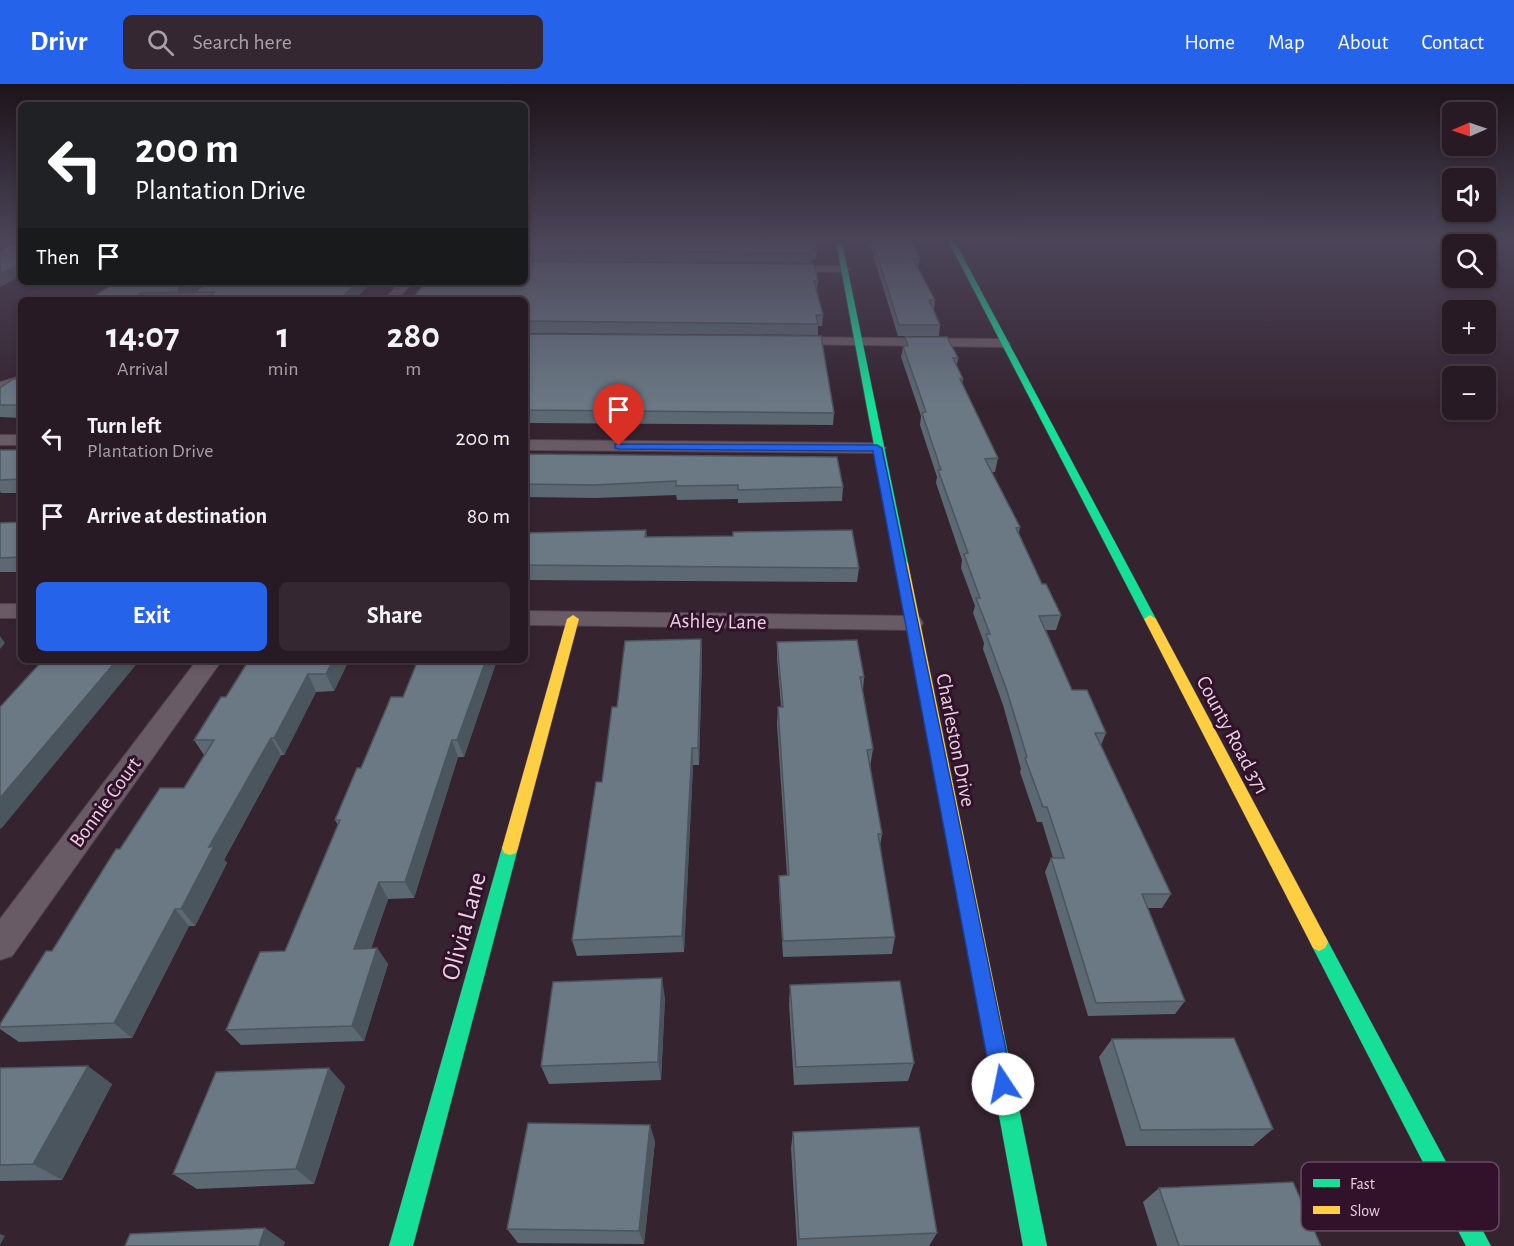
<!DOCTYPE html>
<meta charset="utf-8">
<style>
body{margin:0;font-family:"Alegreya Sans",sans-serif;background:#342731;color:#f1f3f6;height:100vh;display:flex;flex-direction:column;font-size:22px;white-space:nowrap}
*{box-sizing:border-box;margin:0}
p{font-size:20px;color:#a5a1a6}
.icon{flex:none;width:33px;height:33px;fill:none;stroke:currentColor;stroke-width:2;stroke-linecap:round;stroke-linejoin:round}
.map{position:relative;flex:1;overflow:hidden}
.sheet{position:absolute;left:18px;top:213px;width:510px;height:366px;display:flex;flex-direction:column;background:#281a24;border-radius:9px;box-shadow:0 3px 9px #0003,0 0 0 2px #443841}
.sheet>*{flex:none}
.guide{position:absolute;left:18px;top:18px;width:510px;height:183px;border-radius:9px;box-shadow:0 3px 9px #0003,0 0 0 2px #443841;background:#202124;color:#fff;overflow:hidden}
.needle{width:39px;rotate:268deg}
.buttons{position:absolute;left:1442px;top:18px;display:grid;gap:12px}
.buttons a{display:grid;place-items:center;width:54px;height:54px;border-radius:9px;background:#281a24;box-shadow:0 3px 9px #0003,0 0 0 2px #443841;font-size:30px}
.pin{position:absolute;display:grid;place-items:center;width:51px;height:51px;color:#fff;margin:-62px -26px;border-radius:50% 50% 50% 0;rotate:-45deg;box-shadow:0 0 6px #0007}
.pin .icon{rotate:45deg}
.me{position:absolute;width:66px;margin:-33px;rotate:349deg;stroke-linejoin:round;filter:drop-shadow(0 0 4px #0008)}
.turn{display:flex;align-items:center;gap:21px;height:126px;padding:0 18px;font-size:27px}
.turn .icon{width:78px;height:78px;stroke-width:2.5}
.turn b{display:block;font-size:42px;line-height:51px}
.then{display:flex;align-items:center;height:57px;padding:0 18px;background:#0003;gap:12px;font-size:22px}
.eta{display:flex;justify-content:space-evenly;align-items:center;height:102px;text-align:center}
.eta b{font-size:36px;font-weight:700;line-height:42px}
.primary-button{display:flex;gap:12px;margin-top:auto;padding:12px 18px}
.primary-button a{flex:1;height:69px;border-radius:9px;background:#2563eb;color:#fff;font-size:24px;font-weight:700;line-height:69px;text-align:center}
.primary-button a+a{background:#342731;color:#f1f3f6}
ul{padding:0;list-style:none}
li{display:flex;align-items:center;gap:18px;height:78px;padding:0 18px}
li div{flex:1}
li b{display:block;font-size:22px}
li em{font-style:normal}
header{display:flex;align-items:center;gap:36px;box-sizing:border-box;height:84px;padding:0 30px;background:#2563eb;color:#fff}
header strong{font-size:28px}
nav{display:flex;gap:33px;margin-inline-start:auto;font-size:21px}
.search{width:420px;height:54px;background:#342731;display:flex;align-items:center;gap:15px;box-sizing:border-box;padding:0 21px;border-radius:9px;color:#a5a1a6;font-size:22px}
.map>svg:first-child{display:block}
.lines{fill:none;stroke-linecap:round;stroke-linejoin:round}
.street-casing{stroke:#50404c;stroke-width:2}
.fast-casing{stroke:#50404c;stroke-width:1}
.slow-casing{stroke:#50404c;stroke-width:1}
.street{fill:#695b65;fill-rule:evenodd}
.fast{fill:#16e098;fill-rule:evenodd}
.slow{fill:#ffcf43;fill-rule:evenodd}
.wall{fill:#5c6872}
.shaded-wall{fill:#4b555d}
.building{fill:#6b7985;stroke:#4b555d;stroke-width:1.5}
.route{fill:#2563eb;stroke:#184099;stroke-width:1.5}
.labels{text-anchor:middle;stroke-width:6;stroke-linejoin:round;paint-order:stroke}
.street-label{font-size:21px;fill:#e7d1e0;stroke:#31122a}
.near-street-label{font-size:26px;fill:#e7d1e0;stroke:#31122a}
.key{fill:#31122a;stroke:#684b61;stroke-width:1.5}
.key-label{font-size:16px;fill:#e7d1e0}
</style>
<header>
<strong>Drivr</strong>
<div class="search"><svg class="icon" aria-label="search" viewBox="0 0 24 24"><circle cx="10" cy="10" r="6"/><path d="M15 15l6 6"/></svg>Search here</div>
<nav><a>Home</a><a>Map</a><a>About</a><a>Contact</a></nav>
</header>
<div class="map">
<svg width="1514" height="1162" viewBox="0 0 1514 1162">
<rect width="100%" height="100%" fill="#352330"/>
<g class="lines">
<defs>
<g id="street">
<path d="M779,182H844L850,185L844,188L783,187L777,184Z"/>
<path d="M400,198H413L397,216H384Z"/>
<path d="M788,253L1003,255L1010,259L1003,263L783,260V254Z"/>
<path d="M21,292V302L0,308V298Z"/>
<rect x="0" y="351" width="21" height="10"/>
<path d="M525,356L877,359L886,364L877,369L525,366Z"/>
<rect x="0" y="520" width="21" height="14"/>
<path d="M525,527L912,532L920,534L923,539L920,544L912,546L525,541Z"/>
<path d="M197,576H222L12,872L0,876V835Z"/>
</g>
<g id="fast">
<path d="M836,158H842L908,479L902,483L896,479Z"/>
<path d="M949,158H955L1156,535L1154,538L1150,539L1144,535Z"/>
<path d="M510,757L516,759L518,764L413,1162H389L502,764L504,759Z"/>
<path d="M1319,849L1325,852L1491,1162H1466L1313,864L1310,858L1313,852Z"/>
<path d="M994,940L1001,943L1004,950L1047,1162H1023L984,950L987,943Z"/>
</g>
<g id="slow">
<path d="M902,475L908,479L1004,950L1001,957L994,960L987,957L984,950L896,479Z"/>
<path d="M573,531L579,535L518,764L516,769L510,771L504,769L502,764L567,535Z"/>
<path d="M1150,531L1156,535L1325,852L1328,858L1325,864L1319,867L1313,864L1144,535Z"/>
</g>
</defs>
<!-- street casing -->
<use href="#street" class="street-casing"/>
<!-- fast casing -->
<use href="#fast" class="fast-casing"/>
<!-- slow casing -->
<use href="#slow" class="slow-casing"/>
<!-- street -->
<use href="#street" class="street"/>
<!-- fast -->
<use href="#fast" class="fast"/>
<!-- slow -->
<use href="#slow" class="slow"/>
</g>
<!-- wall -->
<g class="wall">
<path d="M525,158L817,165L816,175H812L811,179L525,177Z"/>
<path d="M869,158H911L920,175L918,185L935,216L934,226L940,241L939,252H898Z"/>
<path d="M818,197L817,208L823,231L822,242H818V251L525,249V216Z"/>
<path d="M116,198H206L194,207H196L207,198H372L354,216H88Z"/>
<path d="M525,250L834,329L833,341L525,339Z"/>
<path d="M905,253L958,274L957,282L963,295L962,300L998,374L995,388H992L1020,443L1019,449L1042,500L1061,531L1056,546H1046L1072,606L1106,649L1101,661L1171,810L1162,824H1148L1185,917L1175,930L1088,932L1045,788L1051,774H1053L1042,738H1037L1020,688L1021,685L1003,621L983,565L984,559L973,529L975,522L961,484L962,476L936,399L937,393L920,341L921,332L901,273Z"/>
<path d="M21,295V334L0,333V304Z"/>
<path d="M0,366H21V409H1L0,407Z"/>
<path d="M525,370L843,403L842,417L738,419V415L677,416L676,411L596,414L525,413Z"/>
<path d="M21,438V488H0V439Z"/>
<path d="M646,446L647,453L859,484L857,498L525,496V449Z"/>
<path d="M701,555L702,572L699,681H693L684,868L577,872L572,856L602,698L617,623Z"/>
<path d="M777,558L864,593L863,608L873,665L870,683L882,750L880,762L895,853L892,870L783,873L779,808V792L787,791L777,640L778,623H781L777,575Z"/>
<path d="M249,576H349L334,607L316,608L284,671H281L224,776L227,779L195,842H189L132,954L19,958L0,945V940L52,867L120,765L184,704L204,671L194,656L226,613Z"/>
<path d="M497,576L464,673H458L414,814L388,815L371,865L377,864L388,880L364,957L241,961L226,946L285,867L338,741L335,736L361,684L403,613Z"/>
<path d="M790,901L914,979L908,997L794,1001L789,920Z"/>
<path d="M665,914L661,996L549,1000L541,982Z"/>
<path d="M1112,955L1273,1045L1253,1062H1126L1099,973Z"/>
<path d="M0,984L112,1000L62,1096L0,1097Z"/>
<path d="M345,1002L314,1100L197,1105L173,1090Z"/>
<path d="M793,1048L937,1149L929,1162H797L791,1064Z"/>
<path d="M655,1057L644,1160L518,1159L507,1145Z"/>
<path d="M1159,1104L1321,1162H1157L1143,1118Z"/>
</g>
<!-- shaded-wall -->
<g class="shaded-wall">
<path d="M21,180V192L0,203V190Z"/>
<path d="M186,198H206L192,208L178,207L179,203Z"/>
<path d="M358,198H372L354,216H339Z"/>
<path d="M141,209L145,216H131Z"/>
<path d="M0,552L5,559L0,565Z"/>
<path d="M701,555L702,572L699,681L698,664Z"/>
<path d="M117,576H140L1,745L0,744V714Z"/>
<path d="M333,576H349L334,607L326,590Z"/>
<path d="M486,576H497L464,673L457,656Z"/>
<path d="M308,590L316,608L284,671L274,654Z"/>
<path d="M271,654L281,671L224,776L227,779L195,842L181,825L209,763Z"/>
<path d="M452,656L458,673L414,814L405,798Z"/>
<path d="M692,664L693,681L684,868L682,852Z"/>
<path d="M379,798L388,815L365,881L354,865Z"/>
<path d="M175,825L189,842L132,954L114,939Z"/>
<path d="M377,864L388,880L364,957L352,942Z"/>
<path d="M662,894L665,914L661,996L658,978Z"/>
<path d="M88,982L112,1000L62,1096L33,1080Z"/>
<path d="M329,984L345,1002L314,1100L296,1085Z"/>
<path d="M650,1041L655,1057L644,1160L639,1147Z"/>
<path d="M265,1144L285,1158L284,1162H259Z"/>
<path d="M0,1150L5,1152L0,1161Z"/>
</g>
<!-- building -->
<g class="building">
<path d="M19,158H21V180L0,190V167Z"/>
<path d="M525,158H815L817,165H811L812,169L525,167Z"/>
<path d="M873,158H911L920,175H913L935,216H929L940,241H899Z"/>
<path d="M525,177L814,180L818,197H814L823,231H816L818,240L525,237V216H411L426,198H525Z"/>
<path d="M116,198H186L179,203L178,207H196L207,198H358L339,216H205L215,208L141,209L131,216H88Z"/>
<path d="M525,250L821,252L834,329L525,326Z"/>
<path d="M905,253H947L958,274H953L963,295H960L998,374L985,375L1020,443L1016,444L1042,500H1046L1061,531L1039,532L1072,606H1087L1106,649H1095L1171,810H1142L1185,917L1096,919L1051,774H1064L1047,723H1043L1025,674L1027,673L1007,607L986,550H990L976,514H980L964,470L968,469L938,386H941L922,329L926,328L903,262H908Z"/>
<path d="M13,295H21V321H0V304Z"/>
<path d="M0,366H21V395L0,396Z"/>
<path d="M525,370L837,373L843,403L738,406V401L676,402V397L594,401L525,400Z"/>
<path d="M21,438V473L0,474V439Z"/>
<path d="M646,446L645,453L733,452V448L852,446L859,484L525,481V449Z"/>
<path d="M701,555L698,664H692L682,852L572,856L596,698H602L612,623H617L625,557Z"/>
<path d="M857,556L864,593H860L873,665L867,666L882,750H878L895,853L783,857L779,792L789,791L778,623H783L777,558Z"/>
<path d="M43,576H117L0,714V623Z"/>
<path d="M249,576H333L326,590H308L274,654H271L209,763L214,762L181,825H175L114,939L0,943V940L46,867H52L116,765H120L160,704H184L214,656H194L221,613H226Z"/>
<path d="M418,576H486L457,656H452L405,798H379L354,865L377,864L352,942L226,946L260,868L285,867L340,736H335L357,684H361L391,613H403Z"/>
<path d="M662,894L658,978L541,982L553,898Z"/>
<path d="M900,897L914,979L796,983L790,901Z"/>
<path d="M1234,954L1273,1045L1141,1046L1112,955Z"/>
<path d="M88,982L33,1080L0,1081V984Z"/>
<path d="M329,984L296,1085L173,1090L216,988Z"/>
<path d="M528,1039L650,1041L639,1147L507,1145Z"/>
<path d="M919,1043L937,1149L799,1155L793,1048Z"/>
<path d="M1293,1098L1321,1162H1179L1159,1104Z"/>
<path d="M265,1144L259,1162H125L130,1150Z"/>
</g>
<!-- sky -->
<linearGradient id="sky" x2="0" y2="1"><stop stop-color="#1d131a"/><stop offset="0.49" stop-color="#4b4559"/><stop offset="1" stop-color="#4b4559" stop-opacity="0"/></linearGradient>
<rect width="1514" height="321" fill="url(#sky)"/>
<!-- route -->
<path class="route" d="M615,360L877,361L882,364L1013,1000L1010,1008L1003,1011L995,1008L992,1000L873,367L619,365L615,364Z"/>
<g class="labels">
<!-- street labels -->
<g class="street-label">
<text transform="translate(718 537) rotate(1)" y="7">Ashley Lane</text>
<text transform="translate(1233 651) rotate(62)" y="7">County Road 371</text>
<text transform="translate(956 656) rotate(79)" y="7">Charleston Drive</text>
<text transform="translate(105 718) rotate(-54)" y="7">Bonnie Court</text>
</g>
<!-- near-street labels -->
<g class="near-street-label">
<text transform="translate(463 842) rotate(-75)" y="9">Olivia Lane</text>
</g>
</g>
<!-- legend -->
<rect x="1301" y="1078" width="198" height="69" rx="9" class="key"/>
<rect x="1313" y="1095" width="27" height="8" fill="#16e098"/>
<rect x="1313" y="1122" width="27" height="8" fill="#ffcf43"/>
<g class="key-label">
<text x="1350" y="1105">Fast</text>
<text x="1350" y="1132">Slow</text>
</g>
</svg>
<div class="buttons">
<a><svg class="needle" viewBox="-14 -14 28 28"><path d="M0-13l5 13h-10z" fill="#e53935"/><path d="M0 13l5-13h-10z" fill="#a5a1a6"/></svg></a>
<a><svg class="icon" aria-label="sound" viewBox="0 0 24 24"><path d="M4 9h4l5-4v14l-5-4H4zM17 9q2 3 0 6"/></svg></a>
<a><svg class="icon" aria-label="search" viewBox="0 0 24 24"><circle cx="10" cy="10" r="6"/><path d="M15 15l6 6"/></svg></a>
<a>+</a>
<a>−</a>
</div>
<div class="pin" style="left:619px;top:362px;background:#d93025"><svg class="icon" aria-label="arrive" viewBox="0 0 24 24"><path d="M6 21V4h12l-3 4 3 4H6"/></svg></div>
<svg class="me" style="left:1003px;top:1000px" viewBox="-20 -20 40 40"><circle r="19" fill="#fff"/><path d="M0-13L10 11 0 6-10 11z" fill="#2563eb"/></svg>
<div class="guide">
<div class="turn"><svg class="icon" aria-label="left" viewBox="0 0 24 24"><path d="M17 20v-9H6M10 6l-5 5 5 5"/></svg><div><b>200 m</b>Plantation Drive</div></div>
<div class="then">Then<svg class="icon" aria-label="arrive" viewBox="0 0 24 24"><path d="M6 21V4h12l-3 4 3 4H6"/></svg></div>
</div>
<section class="sheet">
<div class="eta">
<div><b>14:07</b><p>Arrival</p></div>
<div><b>1</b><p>min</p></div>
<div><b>280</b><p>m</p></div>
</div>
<ul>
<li><svg class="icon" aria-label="left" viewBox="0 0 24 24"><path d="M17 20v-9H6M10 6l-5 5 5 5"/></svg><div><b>Turn left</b><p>Plantation Drive</p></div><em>200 m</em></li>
<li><svg class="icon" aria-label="arrive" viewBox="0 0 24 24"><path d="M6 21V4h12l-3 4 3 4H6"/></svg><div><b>Arrive at destination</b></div><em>80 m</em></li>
</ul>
<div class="primary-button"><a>Exit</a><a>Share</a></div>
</section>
</div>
